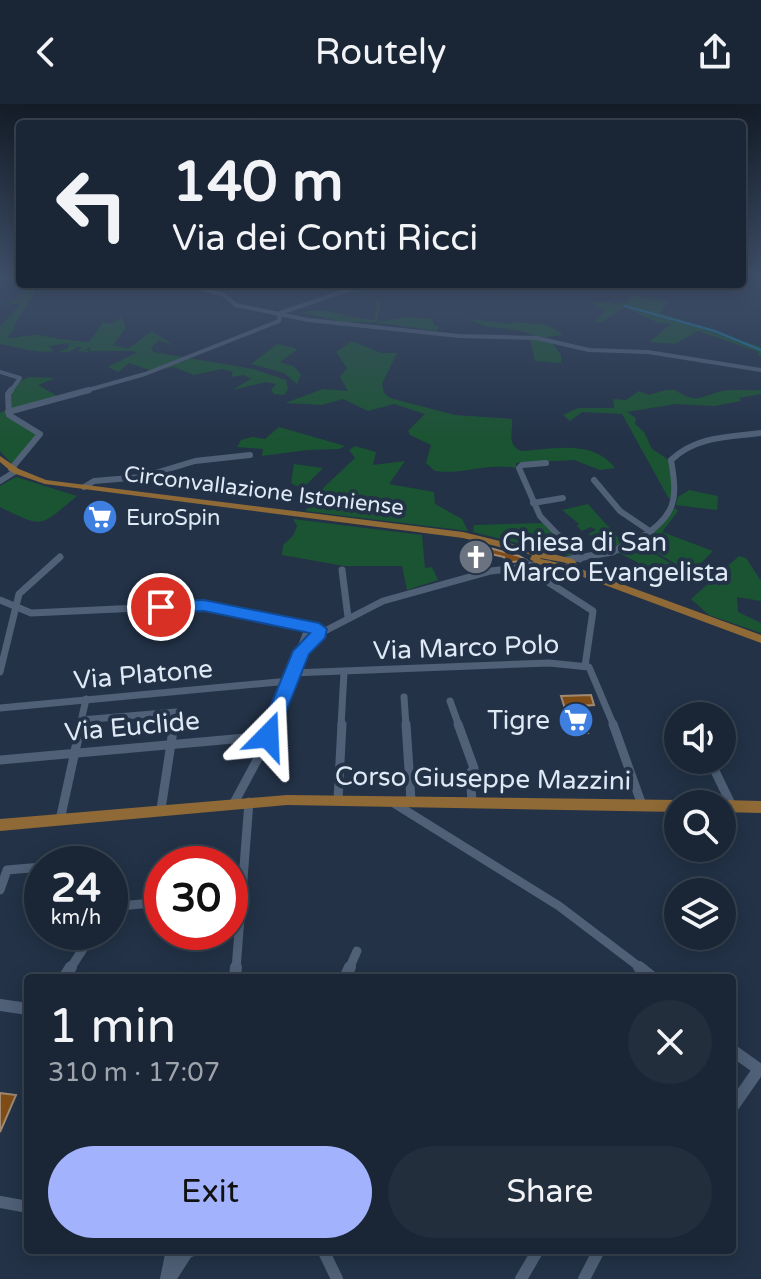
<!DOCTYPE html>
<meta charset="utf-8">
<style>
body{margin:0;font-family:"Varela Round",sans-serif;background:#232e3d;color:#f1f3f6;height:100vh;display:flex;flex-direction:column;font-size:30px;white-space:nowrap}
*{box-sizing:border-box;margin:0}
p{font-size:26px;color:#9fa5ad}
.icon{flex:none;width:44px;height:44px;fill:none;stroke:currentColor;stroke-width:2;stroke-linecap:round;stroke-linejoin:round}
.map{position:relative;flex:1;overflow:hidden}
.drawer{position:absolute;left:24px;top:870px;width:712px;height:280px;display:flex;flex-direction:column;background:#1a2635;border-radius:8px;box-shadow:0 4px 20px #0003,0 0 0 2px #384350}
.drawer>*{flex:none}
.hud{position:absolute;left:16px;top:16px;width:730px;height:168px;border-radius:8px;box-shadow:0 4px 20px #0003,0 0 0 2px #384350;background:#1a2635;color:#f1f3f6;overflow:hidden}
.tools{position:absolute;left:664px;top:598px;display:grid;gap:16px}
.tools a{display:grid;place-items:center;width:72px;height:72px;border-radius:50%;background:#1a2635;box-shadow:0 4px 20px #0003,0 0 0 2px #384350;font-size:40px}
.speed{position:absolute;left:24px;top:742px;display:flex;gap:16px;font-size:40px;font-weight:700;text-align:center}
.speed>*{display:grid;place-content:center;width:104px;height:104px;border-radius:50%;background:#1a2635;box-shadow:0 4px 20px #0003,0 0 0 2px #384350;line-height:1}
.speed small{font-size:20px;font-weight:400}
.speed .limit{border:12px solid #d22;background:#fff;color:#111}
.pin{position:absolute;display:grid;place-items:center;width:68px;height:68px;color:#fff;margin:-34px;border:4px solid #fff;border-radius:50%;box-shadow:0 2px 8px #0007}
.me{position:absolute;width:88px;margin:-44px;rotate:21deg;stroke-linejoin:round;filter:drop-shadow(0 0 6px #0008)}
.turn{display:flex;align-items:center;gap:28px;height:168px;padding:0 24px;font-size:36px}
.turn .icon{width:104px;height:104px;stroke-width:2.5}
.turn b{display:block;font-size:56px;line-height:68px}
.round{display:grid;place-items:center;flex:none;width:84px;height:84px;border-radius:42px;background:#232e3d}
.head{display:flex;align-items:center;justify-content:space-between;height:136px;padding:0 24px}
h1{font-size:48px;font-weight:600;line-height:60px}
.action{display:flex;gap:16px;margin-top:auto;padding:16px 24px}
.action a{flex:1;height:92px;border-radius:48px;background:#a2b2fd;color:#111;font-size:32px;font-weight:600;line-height:92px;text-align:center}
.action a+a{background:#232e3d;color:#f1f3f6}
header{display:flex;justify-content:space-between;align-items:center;height:104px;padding:0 24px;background:#1a2635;font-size:36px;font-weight:600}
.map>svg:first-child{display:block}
.green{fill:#1b5432}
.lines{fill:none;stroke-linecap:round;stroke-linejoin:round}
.stream{stroke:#127fb3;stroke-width:2}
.building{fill:#7f4c15;stroke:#a08873;stroke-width:2}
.minor-far4{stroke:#4f6077;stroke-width:4}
.minor-far3{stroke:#4f6077;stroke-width:6}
.minor-far2{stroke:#4f6077;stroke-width:7}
.minor-far1{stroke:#4f6077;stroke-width:9}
.minor{stroke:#4f6077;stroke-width:12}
.major{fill:#8f6a36;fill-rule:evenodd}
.route{fill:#1a73e8;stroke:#114b97;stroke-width:2}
.labels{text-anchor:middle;stroke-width:8;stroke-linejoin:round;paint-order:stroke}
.far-street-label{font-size:22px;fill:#dfe9f6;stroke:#233247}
.far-poi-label{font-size:22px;fill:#dfe9f6;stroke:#233247;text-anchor:start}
.poi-label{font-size:26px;fill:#dfe9f6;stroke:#233247;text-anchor:start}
.street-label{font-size:26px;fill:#dfe9f6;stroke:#233247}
</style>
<header><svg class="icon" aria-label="back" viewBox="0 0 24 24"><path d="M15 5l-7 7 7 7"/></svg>Routely<svg class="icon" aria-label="share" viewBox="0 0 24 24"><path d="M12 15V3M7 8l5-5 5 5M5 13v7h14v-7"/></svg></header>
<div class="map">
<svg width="761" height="1175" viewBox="0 0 761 1175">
<rect width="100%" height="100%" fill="#233247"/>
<!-- green -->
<g class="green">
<path d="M29,180H49L38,183L14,222L15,225L7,234C15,234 36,230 38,231C54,234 71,237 89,238L103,218L111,220L122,213L126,224L113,241L128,245L152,227L176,243L159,236L150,245L165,241L152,245L153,248L253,265L286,276L288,285L284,291L274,290L271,286L276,280L266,278L232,286L251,275L244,271L231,273L233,268L222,265L194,271L174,263L152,267L129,259L118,268L108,263L136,249L133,247H90V243L86,245L89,248L77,247L82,244L78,243L69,248H58L68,244L69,239L49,242L54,247C37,250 18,243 0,240V222L20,201L7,200L15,196Z"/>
<path d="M369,180L359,187L380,198L377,218L407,213L432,215L435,222H439L437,227C409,223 381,218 354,218L355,221L302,209C321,200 352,216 375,216L377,198L356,186Z"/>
<path d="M631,191L668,198L660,209L761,243V252H757L759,249L756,247L698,227L675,240L649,238L671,220L658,219L624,203L602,218H594L605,207L592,199L609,198L619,201L618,198L626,199Z"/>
<path d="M469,215L513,220L512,217C532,221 549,217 563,231L539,234L523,227L484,222Z"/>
<path d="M530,235L551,237L561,251V259L535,257Z"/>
<path d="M352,237L381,249H397L382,280L384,289L390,294L455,311L512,315C514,326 505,339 521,347C553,345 593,335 615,364L600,366L574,356L516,359V364C488,358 463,371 435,367L426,359L431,341L410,331L408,327L425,310L394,300L368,307L343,295L322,301L285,299L323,285L348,287L340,273L347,264L336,248Z"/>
<path d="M277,240L298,245L280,258L293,262L301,270L297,280L284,269L251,260Z"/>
<path d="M29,273L55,274L38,281L63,295L10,305V289L18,278Z"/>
<path d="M666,286H675C693,297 695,296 715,289C728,284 747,287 761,286V290L739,294L741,297L714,302L676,300L627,308L636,314L635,320L644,328L652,345L669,356L675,388L669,395L622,310L582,308L570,317L563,311L578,304H614L613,295L626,296L639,287L649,291Z"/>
<path d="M7,306L38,330L16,359H11L0,347V309Z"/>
<path d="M279,323L345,342L339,345L307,346L262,352L263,345L237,343L241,336L252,333L265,335Z"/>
<path d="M355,342L376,348L373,361L405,357L389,380L434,388L435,400L462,415L468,427L305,407L319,393L291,379L294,360L323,364L303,384L307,387L321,386L355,354L349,346Z"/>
<path d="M16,373L77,392C39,423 45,425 0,403V382Z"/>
<path d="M689,386L718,392L717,406L676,401L678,393Z"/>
<path d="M588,400L623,439L605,445L600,436L588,430L596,426L591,423L582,427L577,422L579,420L562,406Z"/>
<path d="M675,404L678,407L662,428L713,447L691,469L640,439Z"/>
<path d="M293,415L422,431L425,464L432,463L438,476L407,486L402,462H344L282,451L283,441L293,432L297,422Z"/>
<path d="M545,419L574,453L473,428L474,421Z"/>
<path d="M636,439L684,467L659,477L635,466L639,462L637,458L617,448Z"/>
<path d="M739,452L746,454L761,477V497L737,493L738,508L761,519V529L709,511L691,495Z"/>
</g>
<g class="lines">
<!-- stream -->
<path class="stream" d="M625,202L715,227L761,246"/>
</g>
<!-- building -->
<g class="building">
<path d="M486,443L519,452L526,456L506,459L504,453L491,450L489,461L480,463L460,455L462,448Z"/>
<path d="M591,591L594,601L580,602L588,629L573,630L561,592Z"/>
<path d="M0,989L16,991L0,1028Z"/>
</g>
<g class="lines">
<!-- minor-far4 -->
<g class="minor-far4">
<path d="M2,173L20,175"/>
<path d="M186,180L224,191L236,201L308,216L459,232L537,234L589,246L648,248L761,266"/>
<path d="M0,268L20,274L10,288"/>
<path d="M81,288L145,270L279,217L280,209L366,180"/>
</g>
<!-- minor-far3 -->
<g class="minor-far3">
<path d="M8,308L89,286"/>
<path d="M546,359L522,361L519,364L540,412L561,434"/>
<path d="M11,365L40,330L9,311L8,290L11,286"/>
<path d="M594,376L620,407L651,428"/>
<path d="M0,377L16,367"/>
<path d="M84,383L94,377L142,373L195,357L250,351"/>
<path d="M533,399L563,394"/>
<path d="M641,434C676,411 678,396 671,356C696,332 729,333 761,329"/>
</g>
<!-- minor-far2 -->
<g class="minor-far2">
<path d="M559,432L580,455"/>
<path d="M567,456L612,448L644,432"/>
<path d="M530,461L545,476L593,507L585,562"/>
<path d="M342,466L348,513"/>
<path d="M0,496L31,509L204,501L313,522"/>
<path d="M319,530L383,497L491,467L549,460"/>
<path d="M0,568L19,490L60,453"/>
<path d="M292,569L549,559L589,563L614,622"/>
<path d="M404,593L406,622"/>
<path d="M450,597L459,622"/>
<path d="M0,604L289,577"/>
<path d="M81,616L176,608L174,622"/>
<path d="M80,622L86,595"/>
<path d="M271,622L306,530"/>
<path d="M341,622L344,568"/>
</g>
<!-- minor-far1 -->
<g class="minor-far1">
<path d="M406,620L411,696"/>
<path d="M458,620L474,664L470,669L472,698"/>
<path d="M613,620L642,701"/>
<path d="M0,656L268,632"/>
<path d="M715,667L732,702"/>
<path d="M338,696L342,620"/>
<path d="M392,698L559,802L642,865"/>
<path d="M234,699L263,645L272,620"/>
<path d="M161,705L174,620"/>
<path d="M60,716L81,620"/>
<path d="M0,786L7,766L42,763"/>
<path d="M110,803L162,798"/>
<path d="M70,865L94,828"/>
<path d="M236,865L249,698"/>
<path d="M349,865L357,847"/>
</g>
<!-- minor -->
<g class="minor">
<path d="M639,863L653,874"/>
<path d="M64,874L71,863"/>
<path d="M235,874L236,863"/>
<path d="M345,874L350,863"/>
<path d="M0,901L28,905"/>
<path d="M732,946L760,966"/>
<path d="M732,1004L759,965"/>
<path d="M0,1098L28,1103"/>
<path d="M174,1146L181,1151L193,1146"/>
<path d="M323,1146L337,1175"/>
<path d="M166,1175L172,1146"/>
<path d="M170,1175L186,1150"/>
<path d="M521,1175L538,1146"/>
<path d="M584,1175L599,1146"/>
</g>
<!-- major -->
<g class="major">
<path d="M0,352L19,365L46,376L463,428L573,455L579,462L578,464L761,531V539L567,467L535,459L530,455L532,451L463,434L45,380L13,369L0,358ZM540,454L567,459L568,461L541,455Z"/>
<path d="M287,691L678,696L683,700H678V708L287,701L0,727V715Z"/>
<path d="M722,696L761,697V709L722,708V700H717Z"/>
</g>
</g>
<!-- sky -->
<linearGradient id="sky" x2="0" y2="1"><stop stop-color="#131c27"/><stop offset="0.51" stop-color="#3f4f69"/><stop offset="1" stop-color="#3f4f69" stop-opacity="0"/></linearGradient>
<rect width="761" height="337" fill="url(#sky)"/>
<!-- route -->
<path class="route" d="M204,496L319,519L327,525L325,534L309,550L274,638H261L258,632L293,547L310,529L204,507L161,508L153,503L161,497Z"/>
<!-- icons -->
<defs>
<symbol id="supermarket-disc" viewBox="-11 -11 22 22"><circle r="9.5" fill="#3f7fe0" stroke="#233247"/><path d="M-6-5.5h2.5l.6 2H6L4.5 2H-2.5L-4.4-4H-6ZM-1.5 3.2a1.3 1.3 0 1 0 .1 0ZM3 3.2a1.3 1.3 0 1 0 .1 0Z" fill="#fff"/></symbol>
<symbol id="church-disc" viewBox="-11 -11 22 22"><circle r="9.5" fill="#6b7280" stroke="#233247"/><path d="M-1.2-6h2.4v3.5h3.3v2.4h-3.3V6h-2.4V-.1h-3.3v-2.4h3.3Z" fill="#fff"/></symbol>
</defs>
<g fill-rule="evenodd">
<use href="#supermarket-disc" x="80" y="393" width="40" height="40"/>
<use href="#church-disc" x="456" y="433" width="40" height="40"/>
<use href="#supermarket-disc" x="556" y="596" width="40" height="40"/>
</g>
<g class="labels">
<!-- far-street labels -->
<g class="far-street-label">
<text transform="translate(264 386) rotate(7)" y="8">Circonvallazione Istoniense</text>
</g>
<!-- far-poi labels -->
<g class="far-poi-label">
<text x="126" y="421">EuroSpin</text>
</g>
<!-- poi labels -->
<g class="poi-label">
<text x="502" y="447">Chiesa di San<tspan x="502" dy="30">Marco Evangelista</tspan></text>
<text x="550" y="625" text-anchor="end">Tigre</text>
</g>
<!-- street labels -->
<g class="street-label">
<text transform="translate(466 543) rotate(-2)" y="9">Via Marco Polo</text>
<text transform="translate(143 570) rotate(-5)" y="9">Via Platone</text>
<text transform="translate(132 622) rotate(-5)" y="9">Via Euclide</text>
<text transform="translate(483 674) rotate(1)" y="9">Corso Giuseppe Mazzini</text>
</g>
</g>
</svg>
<div class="tools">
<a><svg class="icon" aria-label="sound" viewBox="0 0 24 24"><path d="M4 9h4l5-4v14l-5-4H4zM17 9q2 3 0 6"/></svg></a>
<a><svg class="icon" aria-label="search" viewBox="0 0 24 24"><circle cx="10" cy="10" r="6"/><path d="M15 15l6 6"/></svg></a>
<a><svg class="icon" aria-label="layers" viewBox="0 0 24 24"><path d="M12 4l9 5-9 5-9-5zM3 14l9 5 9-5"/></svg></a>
</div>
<div class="speed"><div>24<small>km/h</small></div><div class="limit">30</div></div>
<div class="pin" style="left:161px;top:503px;background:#d93025"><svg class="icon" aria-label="arrive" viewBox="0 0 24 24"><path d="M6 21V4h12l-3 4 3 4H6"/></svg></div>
<svg class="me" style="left:268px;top:632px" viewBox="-20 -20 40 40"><path d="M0-17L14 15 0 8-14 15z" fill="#1a73e8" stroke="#fff" stroke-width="4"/></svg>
<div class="hud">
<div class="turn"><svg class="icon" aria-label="left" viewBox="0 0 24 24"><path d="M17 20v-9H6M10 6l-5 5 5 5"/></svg><div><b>140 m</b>Via dei Conti Ricci</div></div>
</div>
<section class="drawer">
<div class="head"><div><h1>1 min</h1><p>310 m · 17:07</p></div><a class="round"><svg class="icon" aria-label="close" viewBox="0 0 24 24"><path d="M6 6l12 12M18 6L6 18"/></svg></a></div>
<div class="action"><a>Exit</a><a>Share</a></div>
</section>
</div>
